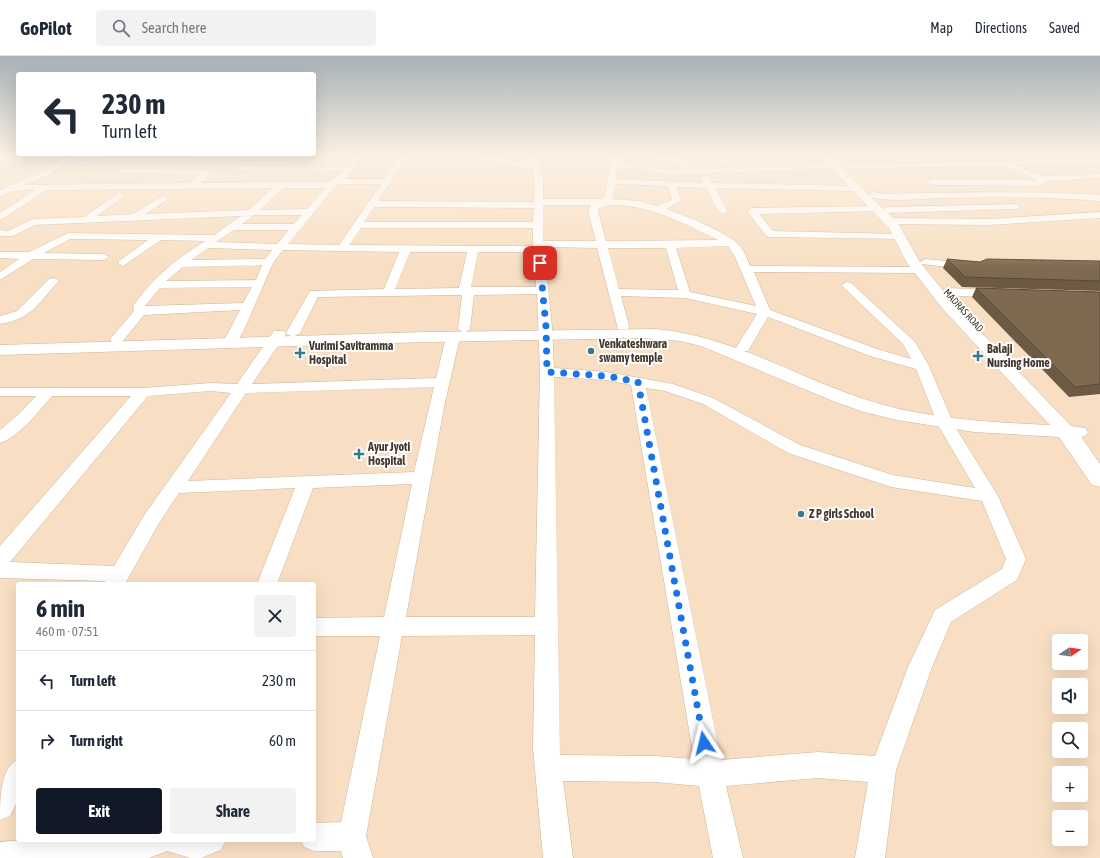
<!DOCTYPE html>
<meta charset="utf-8">
<style>
body{margin:0;font-family:"Asap Condensed",sans-serif;background:#f2f2f3;color:#1f2937;height:100vh;display:flex;flex-direction:column;font-size:15px;white-space:nowrap}
*{box-sizing:border-box;margin:0}
p{font-size:13px;color:#747a83}
.icon{flex:none;width:22px;height:22px;fill:none;stroke:currentColor;stroke-width:2;stroke-linecap:round;stroke-linejoin:round}
.map{position:relative;flex:1;overflow:hidden}
.drawer{position:absolute;left:16px;top:526px;width:300px;height:260px;display:flex;flex-direction:column;background:#fff;border-radius:4px;box-shadow:0 4px 16px #0002}
.drawer>*{flex:none}
.guide{position:absolute;left:16px;top:16px;width:300px;height:84px;border-radius:4px;box-shadow:0 4px 16px #0002;background:#fff;color:#1f2937;overflow:hidden}
.needle{width:26px;rotate:77deg}
.fabs{position:absolute;left:1052px;top:578px;display:grid;gap:8px}
.fabs a{display:grid;place-items:center;width:36px;height:36px;border-radius:4px;background:#fff;box-shadow:0 4px 16px #0002;font-size:20px}
.pin{position:absolute;display:grid;place-items:center;width:34px;height:34px;color:#fff;margin:-17px;border-radius:8px;box-shadow:0 2px 6px #0006}
.me{position:absolute;width:44px;margin:-22px;rotate:350deg;stroke-linejoin:round;filter:drop-shadow(0 0 3px #0008)}
.turn{display:flex;align-items:center;gap:14px;height:84px;padding:0 20px;font-size:18px}
.turn .icon{width:52px;height:52px;stroke-width:2.5}
.turn b{display:block;font-size:28px;line-height:34px}
.round{display:grid;place-items:center;flex:none;width:42px;height:42px;border-radius:4px;background:#f2f2f3}
.headline{display:flex;align-items:center;justify-content:space-between;height:68px;padding:0 20px}
h1{font-size:24px;font-weight:700;line-height:30px}
.cta{display:flex;gap:8px;margin-top:auto;padding:8px 20px}
.cta a{flex:1;height:46px;border-radius:4px;background:#111827;color:#fff;font-size:16px;font-weight:700;line-height:46px;text-align:center}
.cta a+a{background:#f2f2f3;color:#1f2937}
ul{padding:0;list-style:none}
li{display:flex;align-items:center;gap:12px;height:60px;padding:0 20px;border-top:1px solid #e0e1e3}
li div{flex:1}
li b{display:block;font-size:15px}
li em{font-style:normal}
header{display:flex;align-items:center;gap:24px;box-sizing:border-box;height:56px;padding:0 20px;background:#fff;border-bottom:1px solid #e0e1e3}
header strong{font-size:19px}
nav{display:flex;gap:22px;margin-inline-start:auto;font-size:14px}
.search{width:280px;height:36px;background:#f2f2f3;display:flex;align-items:center;gap:10px;box-sizing:border-box;padding:0 14px;border-radius:4px;color:#747a83;font-size:15px}
.map>svg:first-child{display:block}
.lines{fill:none;stroke-linecap:round;stroke-linejoin:round}
.minor-casing{stroke:#cdb59a;stroke-width:1}
.major-casing{stroke:#cdb59a;stroke-width:1}
.minor{fill:#fff;fill-rule:evenodd}
.major{fill:#fff;fill-rule:evenodd}
.wall{fill:#6d5a45}
.building{fill:#7f6950;stroke:#594a38}
.route{stroke:#1a73e8;stroke-width:7;stroke-dasharray:0 12.6}
.poi-dot{fill:#37788b;stroke:#fff;stroke-width:1.5}
.labels{text-anchor:middle;stroke-width:4;stroke-linejoin:round;paint-order:stroke}
.far-street-label{font-size:10px;fill:#43392e;stroke:#fff}
.poi-label{font-size:12px;font-weight:bold;fill:#43392e;stroke:#fff;text-anchor:start}
</style>
<header>
<strong>GoPilot</strong>
<div class="search"><svg class="icon" aria-label="search" viewBox="0 0 24 24"><circle cx="10" cy="10" r="6"/><path d="M15 15l6 6"/></svg>Search here</div>
<nav><a>Map</a><a>Directions</a><a>Saved</a></nav>
</header>
<div class="map">
<svg width="1100" height="802" viewBox="0 0 1100 802">
<rect width="100%" height="100%" fill="#f8dfc3"/>
<g class="lines">
<defs>
<g id="minor">
<path d="M0,101H38L34,103L0,104Z"/>
<path d="M65,101H72L71,104L155,101H219L215,103L63,109L49,119L23,129L189,127L201,118L119,117L118,115L122,113L210,114L211,116L201,127L329,126L343,115L237,114L233,112L237,110L347,111L355,101H363L345,123H384L399,101H407L378,145L534,146L535,125L532,113L486,105L482,103L483,101H493L531,108L529,101H537L543,125V143H602L605,140L612,101H620L619,108C639,109 665,116 684,113L672,105L654,103L650,101H677L693,113L838,108L839,110L835,112L675,119L640,113H618L616,123L703,127L701,122L705,120H708L712,127L859,130V134L856,135L715,132L728,155L723,158L718,155L706,132L677,131L681,145L666,153C682,158 728,177 738,188C744,194 747,202 750,210L919,211L925,214L919,217L754,216L770,254L880,294L911,303L903,288L841,229L847,226L851,227L915,286L929,310L954,369L998,440L1026,503L1017,524L951,566L932,611L896,714L885,802H855L868,726L818,722L726,730L743,802H713L699,730L655,726L563,725L573,802H543L533,692L535,579L402,580L366,780L373,802H343L341,795H314L304,791L301,784H314V767L341,766L380,580H314V562L384,561L412,428L313,432L277,528H257L295,432L179,437L159,467L125,528H104L105,525L0,522V490L131,340H52C40,354 18,382 0,387V374L19,358L36,340H0V332H143L211,327L237,328L274,275H284L286,278L252,328L436,322L446,281L448,278H458L460,281L444,351L406,561H535L540,316L537,238L474,239L470,273L464,277L458,273L462,239L318,241L300,277L293,281L286,277L310,235L384,233L399,196L283,194L273,207L244,274L234,291H224L222,288L240,254L144,259L122,286H112L110,283L134,255L133,250C152,223 177,202 205,185L161,184L123,210L118,207L119,205L148,184L70,183L44,197L104,198L109,201L104,204L33,203L0,224V216L19,203L0,202V196H29L68,177L214,179L241,160L35,169L13,180H0V174L8,175L33,163L84,161L120,136L124,139L123,141L97,160L133,158L164,139L168,142L167,144L146,158L248,154L273,132L47,134L4,162L0,163V157L35,134L12,135L0,141V134L43,115ZM337,128H381L339,189L288,188ZM616,128L668,130L672,144L657,150L640,145L612,143ZM283,132H325L307,153L260,154ZM543,149H591L588,155L596,185H543ZM609,149C650,148 682,167 718,184L606,185L598,155L599,152ZM374,151L534,152L533,166H364ZM253,159H302L294,168H242ZM361,172H533V190L349,189ZM234,174H289L277,188L216,186ZM728,190L735,201L756,250L690,236L676,192ZM544,191L597,192L618,273H628L629,270L621,240L685,242L757,258L736,292L738,295H748L768,261L870,300L916,313L938,369L975,432L893,419L800,389L713,342L673,328L607,316L554,312L552,271ZM208,192L272,194L265,203L191,204ZM608,192H666L678,234L619,233ZM410,196H467L459,232L395,233ZM478,196H534L536,231H471ZM262,209L256,224L166,225L183,211ZM252,231L243,247L145,250L160,232ZM554,321L607,324L631,329L694,703L655,700L560,699ZM434,331L414,416L188,425L246,337ZM646,332L665,335L703,348L788,397L891,431L982,445L1006,503L1002,513L935,554L908,611L875,700L818,696L721,704ZM211,335L231,337L145,458L114,510L10,506L148,340Z"/>
<path d="M1100,103V107L1016,109L1042,120L1100,118V122L1044,125L1039,130L931,129L927,126L931,123L1037,124L1008,112L1007,109L843,113L839,111L843,109Z"/>
<path d="M873,136L883,138C955,136 1028,135 1100,139V145C1049,141 997,141 946,142C921,142 894,147 870,141V137Z"/>
<path d="M1016,148L1019,149V153L887,157L882,154L887,151Z"/>
<path d="M877,150L880,151V155L759,158L773,175L901,178L906,181L905,183L770,181L766,180L747,155L752,152Z"/>
<path d="M1100,156V162L988,169L890,168L885,165L890,162L988,163Z"/>
<path d="M925,203L967,207L973,210L967,213L921,208L920,206Z"/>
<path d="M53,222L57,223L59,225L57,227C37,249 31,263 0,268V260L17,255L49,223Z"/>
<path d="M948,232L996,234L1002,238L996,242L944,239L942,236Z"/>
<path d="M18,703V744L10,760L0,764C0,742 0,713 18,703Z"/>
<path d="M27,784H226L221,794L201,802H190L167,795L149,802H0V786Z"/>
</g>
<path id="major" d="M820,101H830L898,167L920,206L952,246L1071,370L1085,372L1088,376L1085,380L1081,381L1100,408V431L1092,429L1059,381L974,376L897,364L864,356L833,345L701,290L680,285L642,282L427,286L0,299V289L427,276L655,273C729,279 794,320 864,343C924,363 987,366 1050,369L942,252L907,207L889,172Z"/>
</defs>
<!-- minor casing -->
<use href="#minor" class="minor-casing"/>
<!-- major casing -->
<use href="#major" class="major-casing"/>
<!-- minor -->
<use href="#minor" class="minor"/>
<!-- major -->
<use href="#major" class="major"/>
</g>
<!-- wall -->
<g class="wall">
<path d="M947,203L980,206L1100,205V235L962,231L943,212Z"/>
<path d="M976,232L1100,236V338L1069,341L972,241Z"/>
</g>
<!-- building -->
<g class="building">
<path d="M947,203L980,206L987,203L1100,205V225L965,221Z"/>
<path d="M976,232L1100,236V328L1075,331Z"/>
</g>
<!-- sky -->
<linearGradient id="sky" x2="0" y2="1"><stop stop-color="#a7b1b6"/><stop offset="0.47" stop-color="#fcf1e4"/><stop offset="1" stop-color="#fcf1e4" stop-opacity="0"/></linearGradient>
<rect width="1100" height="213" fill="url(#sky)"/>
<g class="lines">
<!-- route -->
<path class="route" d="M540,207L546,271L547,316L607,320L638,326L704,687"/>
</g>
<!-- markers -->
<g class="poi-dot">
<circle cx="591" cy="295" r="4"/>
<path d="M298 291h4v4h4v4h-4v4h-4v-4h-4v-4h4z"/>
<path d="M976 294h4v4h4v4h-4v4h-4v-4h-4v-4h4z"/>
<path d="M357 392h4v4h4v4h-4v4h-4v-4h-4v-4h4z"/>
<circle cx="801" cy="458" r="4"/>
</g>
<g class="labels">
<!-- far-street labels -->
<g class="far-street-label">
<text transform="translate(964 254) rotate(48)" y="4">MADRAS ROAD</text>
</g>
<!-- poi labels -->
<g class="poi-label">
<text x="599" y="292">Venkateshwara<tspan x="599" dy="14">swamy temple</tspan></text>
<text x="309" y="294">Vurimi Savitramma<tspan x="309" dy="14">Hospital</tspan></text>
<text x="987" y="297">Balaji<tspan x="987" dy="14">Nursing Home</tspan></text>
<text x="368" y="395">Ayur Jyoti<tspan x="368" dy="14">Hospital</tspan></text>
<text x="809" y="462">Z P girls School</text>
</g>
</g>
</svg>
<div class="fabs">
<a><svg class="needle" viewBox="-14 -14 28 28"><path d="M0-13l5 13h-10z" fill="#e53935"/><path d="M0 13l5-13h-10z" fill="#747a83"/></svg></a>
<a><svg class="icon" aria-label="sound" viewBox="0 0 24 24"><path d="M4 9h4l5-4v14l-5-4H4zM17 9q2 3 0 6"/></svg></a>
<a><svg class="icon" aria-label="search" viewBox="0 0 24 24"><circle cx="10" cy="10" r="6"/><path d="M15 15l6 6"/></svg></a>
<a>+</a>
<a>−</a>
</div>
<div class="pin" style="left:540px;top:207px;background:#d93025"><svg class="icon" aria-label="arrive" viewBox="0 0 24 24"><path d="M6 21V4h12l-3 4 3 4H6"/></svg></div>
<svg class="me" style="left:704px;top:687px" viewBox="-20 -20 40 40"><path d="M0-17L14 15 0 8-14 15z" fill="#1a73e8" stroke="#fff" stroke-width="4"/></svg>
<div class="guide">
<div class="turn"><svg class="icon" aria-label="left" viewBox="0 0 24 24"><path d="M17 20v-9H6M10 6l-5 5 5 5"/></svg><div><b>230 m</b>Turn left</div></div>
</div>
<section class="drawer">
<div class="headline"><div><h1>6 min</h1><p>460 m · 07:51</p></div><a class="round"><svg class="icon" aria-label="close" viewBox="0 0 24 24"><path d="M6 6l12 12M18 6L6 18"/></svg></a></div>
<ul>
<li><svg class="icon" aria-label="left" viewBox="0 0 24 24"><path d="M17 20v-9H6M10 6l-5 5 5 5"/></svg><div><b>Turn left</b></div><em>230 m</em></li>
<li><svg class="icon" aria-label="right" viewBox="0 0 24 24"><path d="M7 20v-9h11M14 6l5 5-5 5"/></svg><div><b>Turn right</b></div><em>60 m</em></li>
</ul>
<div class="cta"><a>Exit</a><a>Share</a></div>
</section>
</div>
